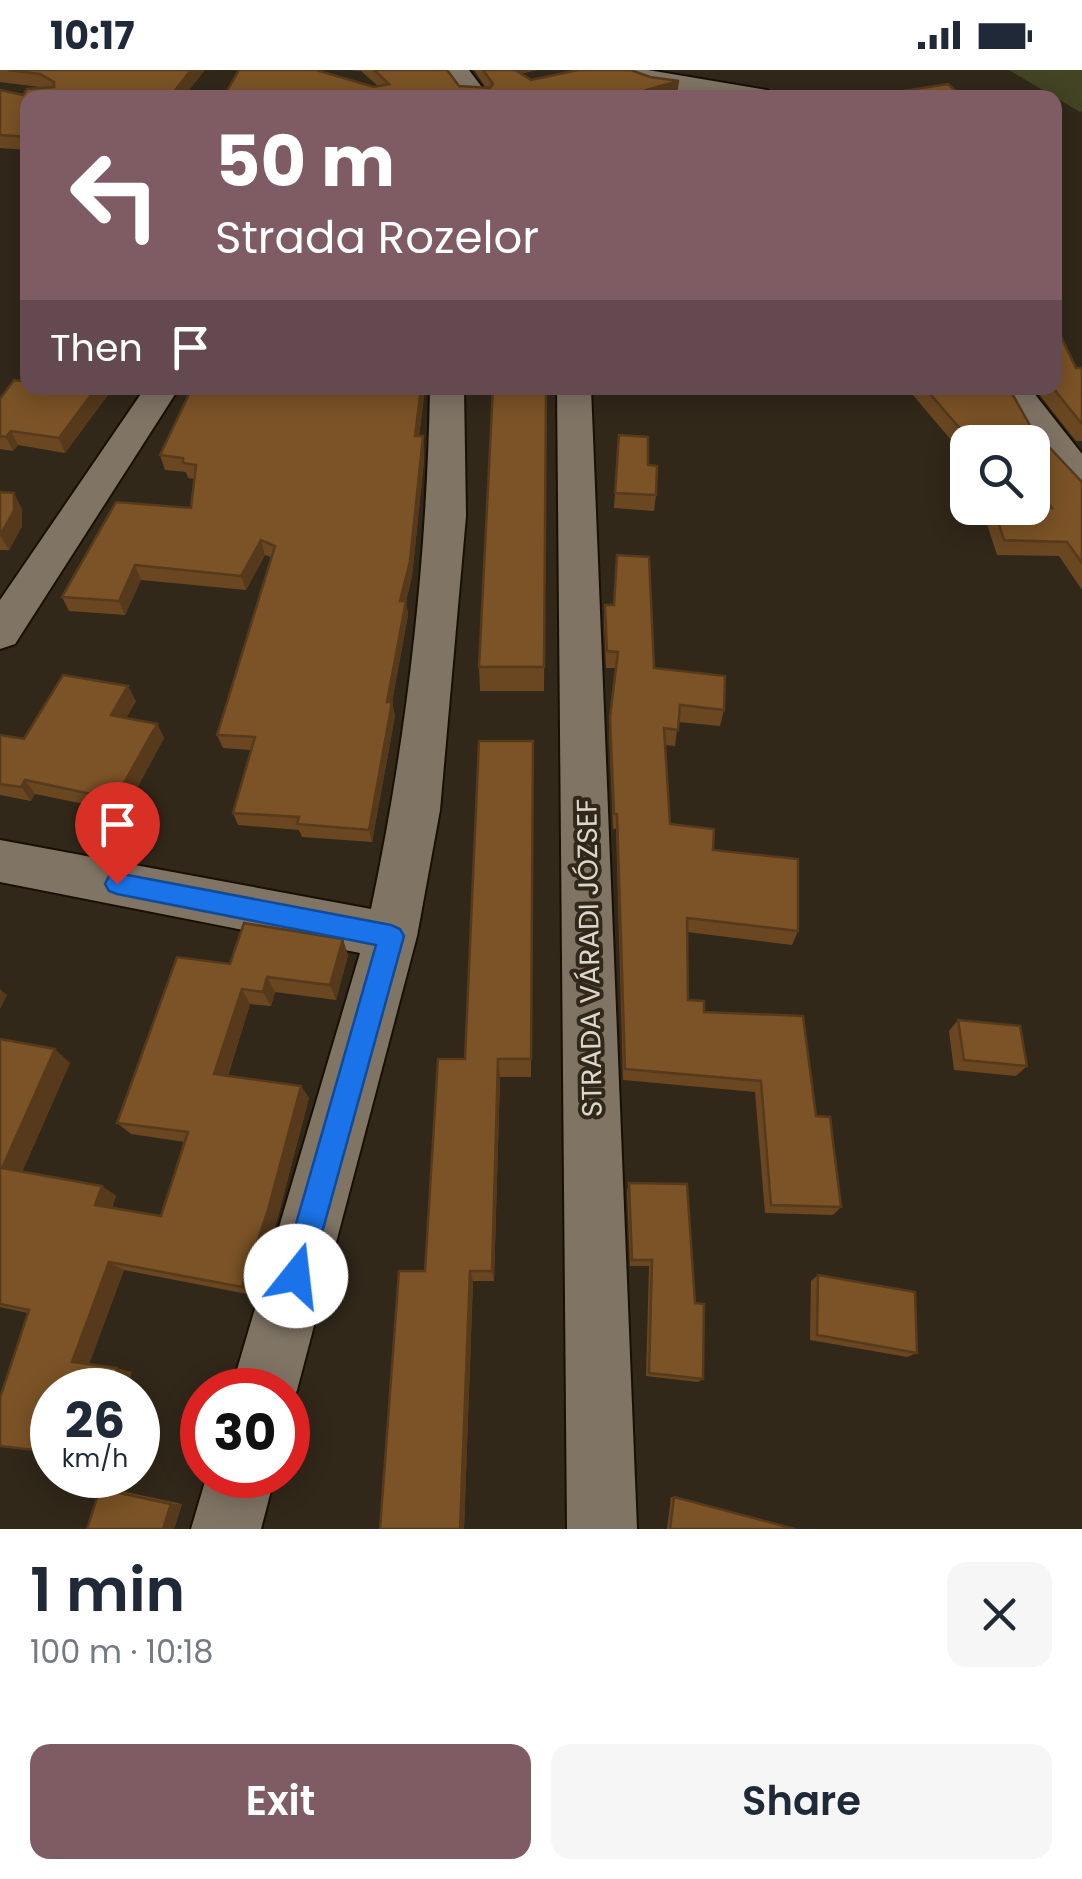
<!DOCTYPE html>
<meta charset="utf-8">
<style>
body{margin:0;font-family:Poppins,sans-serif;background:#f6f6f7;color:#1f2937;height:100vh;display:flex;flex-direction:column;font-size:38px;white-space:nowrap}
*{box-sizing:border-box;margin:0}
p{font-size:32px;color:#747a83}
.icon{flex:none;width:55px;height:55px;fill:none;stroke:currentColor;stroke-width:2;stroke-linecap:round;stroke-linejoin:round}
.map{position:relative;height:1459px;overflow:hidden}
.sheet{display:flex;flex-direction:column;background:#fff;flex:1}
.sheet>*{flex:none}
.top-card{position:absolute;left:20px;top:20px;width:1042px;height:305px;border-radius:20px;box-shadow:0 5px 25px #0003;background:#7f5c64;color:#fff;overflow:hidden}
.fabs{position:absolute;left:950px;top:355px;display:grid;gap:20px}
.fabs a{display:grid;place-items:center;width:100px;height:100px;border-radius:20px;background:#fff;box-shadow:0 5px 25px #0003;font-size:50px}
.speed{position:absolute;left:30px;top:1298px;display:flex;gap:20px;font-size:50px;font-weight:700;text-align:center}
.speed>*{display:grid;place-content:center;width:130px;height:130px;border-radius:50%;background:#fff;box-shadow:0 5px 25px #0003;line-height:1}
.speed small{font-size:25px;font-weight:400}
.speed .limit{border:15px solid #d22;background:#fff;color:#111}
.pin{position:absolute;display:grid;place-items:center;width:85px;height:85px;color:#fff;margin:-102px -42px;border-radius:50% 50% 50% 0;rotate:-45deg;box-shadow:0 0 10px #0007}
.pin .icon{rotate:45deg}
.me{position:absolute;width:110px;margin:-55px;rotate:16deg;stroke-linejoin:round;filter:drop-shadow(0 0 8px #0008)}
.turn{display:flex;align-items:center;gap:35px;height:210px;padding:0 30px;font-size:45px}
.turn .icon{width:130px;height:130px;stroke-width:2.5}
.turn b{display:block;font-size:70px;line-height:85px}
.then{display:flex;align-items:center;height:95px;padding:0 30px;background:#0003;gap:20px;font-size:38px}
.round{display:grid;place-items:center;flex:none;width:105px;height:105px;border-radius:20px;background:#f6f6f7}
.summary{display:flex;align-items:center;justify-content:space-between;height:170px;padding:0 30px}
h1{font-size:60px;font-weight:600;line-height:75px}
.primary-button{display:flex;gap:20px;margin-top:auto;padding:20px 30px}
.primary-button a{flex:1;height:115px;border-radius:20px;background:#7f5c64;color:#fff;font-size:40px;font-weight:600;line-height:115px;text-align:center}
.primary-button a+a{background:#f6f6f7;color:#1f2937}
.status{display:flex;justify-content:space-between;align-items:center;height:70px;padding:0 50px;background:#fff;direction:ltr}
.status svg{height:28px;fill:currentColor}
.map>svg:first-child{display:block}
.green{fill:#434423}
.lines{fill:none;stroke-linecap:round;stroke-linejoin:round}
.street-casing{stroke:#191004;stroke-width:4}
.street{fill:#807565;fill-rule:evenodd}
.wall{fill:#6a4721}
.shaded-wall{fill:#563a1b}
.building{fill:#7b5326;stroke:#563a1b;stroke-width:2.5}
.route{fill:#1a73e8;stroke:#114b97;stroke-width:2.5}
.labels{text-anchor:middle;stroke-width:8;stroke-linejoin:round;paint-order:stroke}
.street-label{font-size:28px;fill:#dcd6cd;stroke:#31281a}
</style>
<div class="status"><b>10:17</b><svg viewBox="0 0 49 12"><path d="M0 12V9h3v3zM5 12V6h3v6zM10 12V3h3v9zM15 12V0h3v12zM26 1h20v11H26zM47 4h2v5h-2z"/></svg></div>
<div class="map">
<svg width="1082" height="1459" viewBox="0 0 1082 1459">
<rect width="100%" height="100%" fill="#31281a"/>
<!-- green -->
<path class="green" d="M1009,0H1082V41L1080,42Z"/>
<g class="lines">
<defs>
<g id="street">
<path d="M443,0H469L490,28H463Z"/>
<path d="M610,0H648L767,20L780,28C743,28 634,27 610,0Z"/>
<path d="M145,318H179L15,574L0,579V530Z"/>
<path d="M430,318H464L466,446L440,740L417,866L297,1320L288,1342V1320H231L360,883L0,812V770L371,839C407,668 427,493 430,318Z"/>
<path d="M557,318H591L637,1459H567Z"/>
<path d="M996,318H1030L1082,384V419C1050,411 1015,346 996,318Z"/>
<path d="M207,1405H275L261,1459H191Z"/>
</g>
</defs>
<!-- street casing -->
<use href="#street" class="street-casing"/>
<!-- street -->
<use href="#street" class="street"/>
</g>
<!-- wall -->
<g class="wall">
<path d="M0,0H205L28,28V80L0,78V20L23,25L47,18L0,12Z"/>
<path d="M349,0H447L459,16L486,18L474,0H537L520,4L531,10L650,7L679,11L677,25L374,17L378,16L361,1Z"/>
<path d="M1076,298H1082V371H1076L1034,318H1055Z"/>
<path d="M28,318H113L65,383L18,375L13,381L0,379V329Z"/>
<path d="M192,318H425L419,366H423L424,391L412,506L406,531L408,545L392,632L395,646L372,772L302,767L299,760L238,755L233,743L251,680L223,678L217,665L271,487L265,485L246,520L141,510L125,545L69,541L62,527L191,438L194,409L188,408L186,402L165,400L160,385Z"/>
<path d="M546,318L544,621H480L479,597Z"/>
<path d="M907,318H1009L1032,359L1082,412V520L1059,486L997,485L986,451L993,438H1032V372H968V377H957Z"/>
<path d="M619,365L648,395L656,425L654,441L614,438Z"/>
<path d="M0,422L22,439V456L9,480H0Z"/>
<path d="M605,535L654,598L724,640L720,656L678,652L675,676L665,675L670,754L713,780L798,861L792,875L687,862L688,930L704,942L816,1046L841,1137L833,1145L765,1143L755,1022L623,1010L616,759H613L609,663L616,598H606L604,552Z"/>
<path d="M136,631L126,648L157,654L164,668L124,742L35,724L31,731L0,725V665L24,669Z"/>
<path d="M533,671L531,1007H500L494,1211H473L464,1459H380L425,1201L465,989Z"/>
<path d="M348,885L336,930L275,922L271,936L250,934L228,1006L301,1016L309,1028L277,1150L252,1225L124,1200L89,1294L132,1302L52,1320L28,1243L0,1237V969L70,993L22,1102L102,1116L116,1126L112,1138L161,1146L185,1072L131,1064L117,1053L230,894Z"/>
<path d="M958,950L1027,996L1016,1006L954,1000L949,961Z"/>
<path d="M629,1113L695,1233L703,1309L698,1312L646,1306L649,1196H630L627,1121Z"/>
<path d="M818,1205L917,1283L907,1287L810,1270L811,1211Z"/>
<path d="M100,1419H112L182,1434L174,1459H87Z"/>
<path d="M671,1427H674L795,1459H667Z"/>
</g>
<!-- shaded-wall -->
<g class="shaded-wall">
<path d="M191,0H205L183,28H169Z"/>
<path d="M514,0H537L520,3L514,10Z"/>
<path d="M679,11L677,25L669,28H646V20Z"/>
<path d="M96,318H113L65,383L59,368Z"/>
<path d="M421,318H425L417,381L415,366Z"/>
<path d="M11,361L18,375L13,381L6,367Z"/>
<path d="M423,366L424,391L412,506L406,531L408,545L391,637L392,632L395,646L372,772L369,760Z"/>
<path d="M14,423L22,439V456L9,480L0,465Z"/>
<path d="M261,470L265,485L246,520L241,506Z"/>
<path d="M135,495L141,510L125,545L119,531Z"/>
<path d="M128,616L136,631L119,660L111,645Z"/>
<path d="M157,654L164,668L124,742L115,729Z"/>
<path d="M25,710L35,724L31,731L21,717Z"/>
<path d="M343,869L348,885L336,930L330,915Z"/>
<path d="M267,907L275,922L271,936L263,922Z"/>
<path d="M0,919L7,925L0,939Z"/>
<path d="M242,919L250,934L224,1017L214,1004Z"/>
<path d="M55,979L70,993L19,1108L2,1098Z"/>
<path d="M498,989L500,1007L494,1211L492,1201Z"/>
<path d="M301,1016L309,1028L277,1150L252,1225L242,1217Z"/>
<path d="M102,1116L116,1126L109,1144L95,1135Z"/>
<path d="M109,1192L124,1200L88,1297L72,1292Z"/>
<path d="M470,1201L473,1211L464,1459H460Z"/>
<path d="M117,1298L132,1302L127,1320H111Z"/>
<path d="M171,1434H182L174,1459H163Z"/>
</g>
<!-- building -->
<g class="building">
<path d="M8,0H191L169,28H28V67L0,65V20L23,25L27,19L54,17V12L40,4Z"/>
<path d="M239,0H316L374,17L389,14L374,0H447L459,16L490,18L493,14L483,0H515L531,10L578,0H631L650,7L679,11L646,20L656,28H223Z"/>
<path d="M948,14L964,28H859Z"/>
<path d="M1055,254L1076,298H1082V354L1053,318H1055Z"/>
<path d="M14,310L28,312V318H96L59,368L11,361L6,367L0,366V329Z"/>
<path d="M192,318H421L415,366H423L422,376L410,491L400,531H406L387,632H392L369,760L297,754L299,747L233,743L255,667L217,665L275,476L261,470L241,506L135,495L119,531L62,527L116,432L191,438L196,395L183,393V388L160,385Z"/>
<path d="M493,318H546L544,597H479Z"/>
<path d="M925,318H1009L1032,359L1082,412V493L1067,472L1004,470L994,438H1052L1032,414V372H999L991,363L963,362Z"/>
<path d="M619,365L648,367V395L657,396L656,425L615,423Z"/>
<path d="M0,422L14,423V441L0,465Z"/>
<path d="M617,485L649,487L654,598L725,606L724,640L680,635L678,660L664,658L670,754L714,759L713,780L798,789V861L687,848L688,930L704,931V942L803,946L816,1046L830,1047L841,1137L771,1135L761,1011L625,999L617,744H614L610,647L618,582L607,581L605,535H614Z"/>
<path d="M63,605L128,616L111,645L157,654L115,729L25,710L21,717L0,714V665L24,669Z"/>
<path d="M479,671H533L531,989H498L492,1201H470L460,1459H380L399,1201H425L438,989H465Z"/>
<path d="M244,853L343,869L330,915L267,907L263,922L242,919L214,1004L301,1016L268,1140L242,1217L109,1192L72,1292L117,1298L111,1320H52V1382L0,1376V1328L29,1240L0,1234V969L55,979L2,1098L102,1116L95,1135L161,1146L188,1062L117,1053L177,887L230,894Z"/>
<path d="M958,950L1020,956L1027,996L964,990Z"/>
<path d="M629,1113L687,1114L695,1233L704,1234L703,1309L649,1303L652,1190H632Z"/>
<path d="M818,1205L915,1222L917,1283L817,1265Z"/>
<path d="M100,1419L171,1434L163,1459H87Z"/>
<path d="M674,1427L795,1459H670Z"/>
</g>
<!-- route -->
<path class="route" d="M117,803L391,855L400,859L404,866L307,1217L296,1221L285,1217L281,1206L376,875L117,824L109,821L105,814L109,806Z"/>
<g class="labels">
<!-- street labels -->
<g class="street-label">
<text transform="translate(589 888) rotate(-91)" y="10">STRADA VÁRADI JÓZSEF</text>
</g>
</g>
</svg>
<div class="fabs">
<a><svg class="icon" aria-label="search" viewBox="0 0 24 24"><circle cx="10" cy="10" r="6"/><path d="M15 15l6 6"/></svg></a>
</div>
<div class="speed"><div>26<small>km/h</small></div><div class="limit">30</div></div>
<div class="pin" style="left:117px;top:814px;background:#d93025"><svg class="icon" aria-label="arrive" viewBox="0 0 24 24"><path d="M6 21V4h12l-3 4 3 4H6"/></svg></div>
<svg class="me" style="left:296px;top:1206px" viewBox="-20 -20 40 40"><circle r="19" fill="#fff"/><path d="M0-13L10 11 0 6-10 11z" fill="#1a73e8"/></svg>
<div class="top-card">
<div class="turn"><svg class="icon" aria-label="left" viewBox="0 0 24 24"><path d="M17 20v-9H6M10 6l-5 5 5 5"/></svg><div><b>50 m</b>Strada Rozelor</div></div>
<div class="then">Then<svg class="icon" aria-label="arrive" viewBox="0 0 24 24"><path d="M6 21V4h12l-3 4 3 4H6"/></svg></div>
</div>
</div>
<section class="sheet">
<div class="summary"><div><h1>1 min</h1><p>100 m · 10:18</p></div><a class="round"><svg class="icon" aria-label="close" viewBox="0 0 24 24"><path d="M6 6l12 12M18 6L6 18"/></svg></a></div>
<div class="primary-button"><a>Exit</a><a>Share</a></div>
</section>
